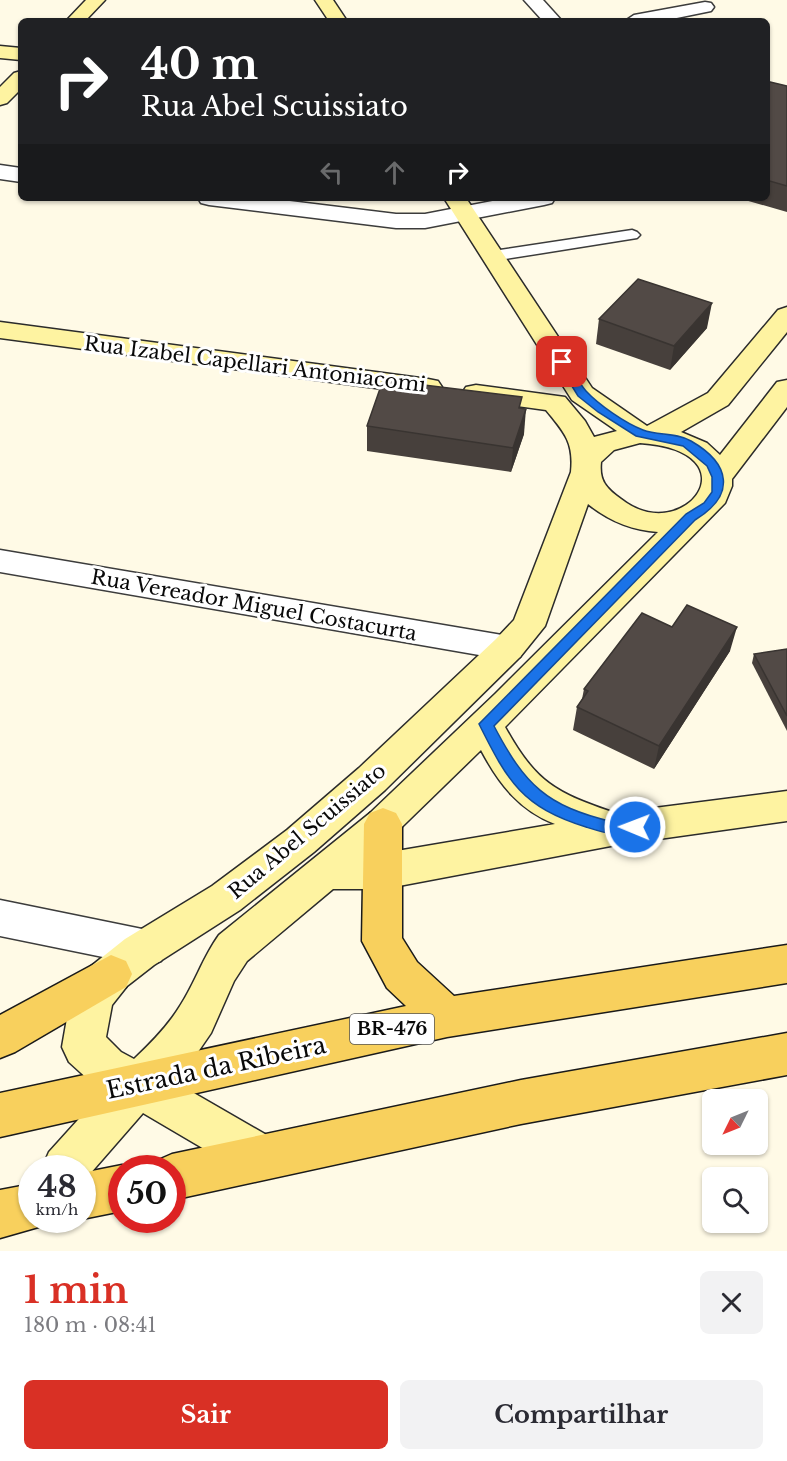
<!DOCTYPE html>
<html lang="pt">
<meta charset="utf-8">
<style>
body{margin:0;font-family:"Libre Baskerville",serif;background:#f2f2f3;color:#2b2b33;height:100vh;display:flex;flex-direction:column;font-size:22px;white-space:nowrap}
*{box-sizing:border-box;margin:0}
p{font-size:20px;color:#7c7c81}
.icon{flex:none;width:33px;height:33px;fill:none;stroke:currentColor;stroke-width:2;stroke-linecap:round;stroke-linejoin:round}
.map{position:relative;height:1251px;overflow:hidden}
.details{display:flex;flex-direction:column;background:#fff;flex:1}
.details>*{flex:none}
.banner{position:absolute;left:18px;top:18px;width:752px;height:183px;border-radius:9px;box-shadow:0 2px 4px #0004;background:#202124;color:#fff;overflow:hidden}
.needle{width:39px;rotate:227deg}
.buttons{position:absolute;left:702px;top:1089px;display:grid;gap:12px}
.buttons a{display:grid;place-items:center;width:66px;height:66px;border-radius:9px;background:#fff;box-shadow:0 2px 4px #0004;font-size:30px}
.speed{position:absolute;left:18px;top:1155px;display:flex;gap:12px;font-size:30px;font-weight:700;text-align:center}
.speed>*{display:grid;place-content:center;width:78px;height:78px;border-radius:50%;background:#fff;box-shadow:0 2px 4px #0004;line-height:1}
.speed small{font-size:15px;font-weight:400}
.speed .limit{border:9px solid #d22;background:#fff;color:#111}
.pin{position:absolute;display:grid;place-items:center;width:51px;height:51px;color:#fff;margin:-26px;border-radius:12px;box-shadow:0 3px 9px #0006}
.me{position:absolute;width:66px;margin:-33px;rotate:271deg;stroke-linejoin:round;filter:drop-shadow(0 0 4px #0008)}
.turn{display:flex;align-items:center;gap:21px;height:126px;padding:0 24px;font-size:27px}
.turn .icon{width:78px;height:78px;stroke-width:2.5}
.turn b{display:block;font-size:42px;line-height:51px}
.lanes{display:flex;align-items:center;height:57px;padding:0 24px;background:#0003;justify-content:center;gap:30px;direction:ltr}
.lanes .off{opacity:.35}
.round{display:grid;place-items:center;flex:none;width:63px;height:63px;border-radius:9px;background:#f2f2f3}
.headline{display:flex;align-items:center;justify-content:space-between;height:102px;padding:0 24px}
h1{font-size:36px;font-weight:700;line-height:45px;color:#d93025}
.primary-button{display:flex;gap:12px;margin-top:auto;padding:12px 24px}
.primary-button a{flex:1;height:69px;border-radius:9px;background:#d93025;color:#fff;font-size:24px;font-weight:700;line-height:69px;text-align:center}
.primary-button a+a{background:#f2f2f3;color:#2b2b33}
.map>svg:first-child{display:block}
.lines{fill:none;stroke-linecap:round;stroke-linejoin:round}
.lane-casing{stroke:#3c3c3c;stroke-width:3}
.street-casing{stroke:#3c3c3c;stroke-width:3}
.secondary-casing{stroke:#2b2b2b;stroke-width:3}
.primary-casing{stroke:#1a1a1a;stroke-width:3}
.lane{fill:#fff;fill-rule:evenodd}
.street{fill:#fff;fill-rule:evenodd}
.secondary{fill:#fef3a1;fill-rule:evenodd}
.primary{fill:#f8d05d;fill-rule:evenodd}
.wall{fill:#47403c}
.shaded-wall{fill:#393431}
.building{fill:#524a46;stroke:#393431;stroke-width:1.5}
.route{fill:#1a73e8;stroke:#114b97;stroke-width:1.5}
.labels{text-anchor:middle;stroke-width:6;stroke-linejoin:round;paint-order:stroke}
.shield{fill:#fff;stroke:#535353;stroke-width:1.5}
.shield-label{font-size:18px;font-weight:bold;fill:#090909}
.street-label{font-size:20px;fill:#090909;stroke:#fff}
.near-street-label{font-size:24px;fill:#090909;stroke:#fff}
</style>
<div class="map">
<svg width="787" height="1251" viewBox="0 0 787 1251">
<rect width="100%" height="100%" fill="#fffae6"/>
<g class="lines">
<defs>
<path id="lane" d="M632,230L637,232L640,235L637,238L493,261L485,256L493,251Z"/>
<g id="street">
<path d="M524,0H543L562,21H543Z"/>
<path d="M705,2L711,3L714,7L711,11L662,21H625L634,15Z"/>
<path d="M0,165L21,168V182L0,179Z"/>
<path d="M198,198H265L396,214H425L508,198H555L552,203L544,205L425,228H396L209,205L201,203Z"/>
<path d="M0,550L508,636L520,639L525,648L520,657L508,660L0,572Z"/>
<path d="M0,900L147,930L161,935L167,948L161,961L147,966L0,936Z"/>
</g>
<g id="secondary">
<path d="M86,0H105L85,21H66Z"/>
<path d="M315,0H333L347,21H329Z"/>
<path d="M0,46L21,48V60L0,58Z"/>
<path d="M21,71V89L7,103L0,105V87L14,73Z"/>
<path d="M444,198H466L592,388L647,426L708,393L778,310L787,307V332L728,405L681,432L707,443L720,455L777,382L787,380V407L732,479V486L725,503L505,727C536,783 556,793 615,813L787,791V821L616,845L383,889H333L247,961L234,981L211,1033L189,1065L173,1081L277,1141L284,1157L277,1173L261,1180L245,1173L143,1113L82,1183V1168H42L49,1152L105,1090L91,1082L69,1062L62,1047L69,1007L90,967L125,939L212,886L287,830L359,768L496,639L514,620L571,472C574,443 565,433 546,410L466,399L462,393L466,387L476,385L565,397L585,421L594,437L617,431L572,400ZM640,443C757,451 684,549 621,499C606,488 599,481 601,462L614,450ZM588,504C609,521 631,530 658,532L495,694L370,813L219,935C203,957 195,983 180,1006C168,1026 151,1043 134,1059L121,1052L106,1037L112,1005L127,986L154,965L240,910L314,852L385,790L520,657L545,626ZM481,750C499,784 519,810 555,824L373,855Z"/>
<path d="M0,322L428,379L438,381L442,387L438,393L428,395L0,338Z"/>
</g>
<g id="primary">
<path d="M383,808L396,813L402,824V938L417,962L454,996L787,945V983L447,1037L0,1137V1093L406,1006L387,988L362,941L364,824L370,813Z"/>
<path d="M111,955L126,961L132,974L126,987L15,1052L0,1058V1015Z"/>
<path d="M787,1033V1075L521,1124L172,1200V1168H152L156,1161L172,1154L521,1080Z"/>
<path d="M122,1165L131,1168H122V1211L82,1219V1173Z"/>
<path d="M32,1184V1220H50L49,1224L0,1238V1190Z"/>
</g>
</defs>
<!-- lane casing -->
<use href="#lane" class="lane-casing"/>
<!-- street casing -->
<use href="#street" class="street-casing"/>
<!-- secondary casing -->
<use href="#secondary" class="secondary-casing"/>
<!-- primary casing -->
<use href="#primary" class="primary-casing"/>
<!-- lane -->
<use href="#lane" class="lane"/>
<!-- street -->
<use href="#street" class="street"/>
<!-- secondary -->
<use href="#secondary" class="secondary"/>
<!-- primary -->
<use href="#primary" class="primary"/>
</g>
<!-- wall -->
<g class="wall">
<path d="M766,81L787,86V212L738,198H766Z"/>
<path d="M599,319L707,328L670,370L596,344Z"/>
<path d="M521,408L524,434L511,472L367,451V426Z"/>
<path d="M672,627L730,651L654,769L573,730L577,707L582,699L584,689Z"/>
<path d="M787,649V731L752,663L754,654Z"/>
</g>
<!-- shaded-wall -->
<g class="shaded-wall">
<path d="M712,303L707,328L670,370L674,346Z"/>
<path d="M526,409L524,434L511,472L513,448Z"/>
<path d="M737,627L730,651L654,769L659,746Z"/>
</g>
<!-- building -->
<g class="building">
<path d="M766,81L787,86V186L766,180Z"/>
<path d="M638,279L712,303L674,346L599,319Z"/>
<path d="M383,380L522,397L519,408L526,409L513,448L367,426Z"/>
<path d="M687,605L737,627L659,746L577,707L588,691L584,689L642,613L672,627Z"/>
<path d="M787,649V716L754,654Z"/>
</g>
<!-- route -->
<path class="route" d="M558,360H566C573,370 578,382 586,391C599,405 625,423 643,430C658,436 676,432 691,441C731,464 736,495 695,520L494,726C525,785 546,806 613,822C622,824 631,819 640,822L643,827L640,831C620,838 605,833 586,827C522,807 508,782 479,724L686,514L704,503L712,492V477L707,466L683,446L636,436L598,412L578,396L557,362Z"/>
<g class="labels">
<!-- shield labels -->
<rect class="shield" x="350" y="1014" width="84" height="30" rx="4.5"/>
<g class="shield-label">
<text x="392" y="1035">BR-476</text>
</g>
<!-- street labels -->
<g class="street-label">
<text transform="translate(255 364) rotate(7)" y="7">Rua Izabel Capellari Antoniacomi</text>
<text transform="translate(254 605) rotate(10)" y="7">Rua Vereador Miguel Costacurta</text>
<text transform="translate(307 831) rotate(-40)" y="7">Rua Abel Scuissiato</text>
</g>
<!-- near-street labels -->
<g class="near-street-label">
<text transform="translate(216 1068) rotate(-12)" y="8">Estrada da Ribeira</text>
</g>
</g>
</svg>
<div class="buttons">
<a><svg class="needle" viewBox="-14 -14 28 28"><path d="M0-13l5 13h-10z" fill="#e53935"/><path d="M0 13l5-13h-10z" fill="#7c7c81"/></svg></a>
<a><svg class="icon" aria-label="search" viewBox="0 0 24 24"><circle cx="10" cy="10" r="6"/><path d="M15 15l6 6"/></svg></a>
</div>
<div class="speed"><div>48<small>km/h</small></div><div class="limit">50</div></div>
<div class="pin" style="left:562px;top:362px;background:#d93025"><svg class="icon" aria-label="arrive" viewBox="0 0 24 24"><path d="M6 21V4h12l-3 4 3 4H6"/></svg></div>
<svg class="me" style="left:635px;top:827px" viewBox="-20 -20 40 40"><circle r="17" fill="#1a73e8" stroke="#fff" stroke-width="3"/><path d="M0-11L8 9 0 5-8 9z" fill="#fff"/></svg>
<div class="banner">
<div class="turn"><svg class="icon" aria-label="right" viewBox="0 0 24 24"><path d="M7 20v-9h11M14 6l5 5-5 5"/></svg><div><b>40 m</b>Rua Abel Scuissiato</div></div>
<div class="lanes"><svg class="icon off" aria-label="left" viewBox="0 0 24 24"><path d="M17 20v-9H6M10 6l-5 5 5 5"/></svg><svg class="icon off" aria-label="ahead" viewBox="0 0 24 24"><path d="M12 20V5M6 11l6-6 6 6"/></svg><svg class="icon" aria-label="right" viewBox="0 0 24 24"><path d="M7 20v-9h11M14 6l5 5-5 5"/></svg></div>
</div>
</div>
<section class="details">
<div class="headline"><div><h1>1 min</h1><p>180 m · 08:41</p></div><a class="round"><svg class="icon" aria-label="close" viewBox="0 0 24 24"><path d="M6 6l12 12M18 6L6 18"/></svg></a></div>
<div class="primary-button"><a>Sair</a><a>Compartilhar</a></div>
</section>
